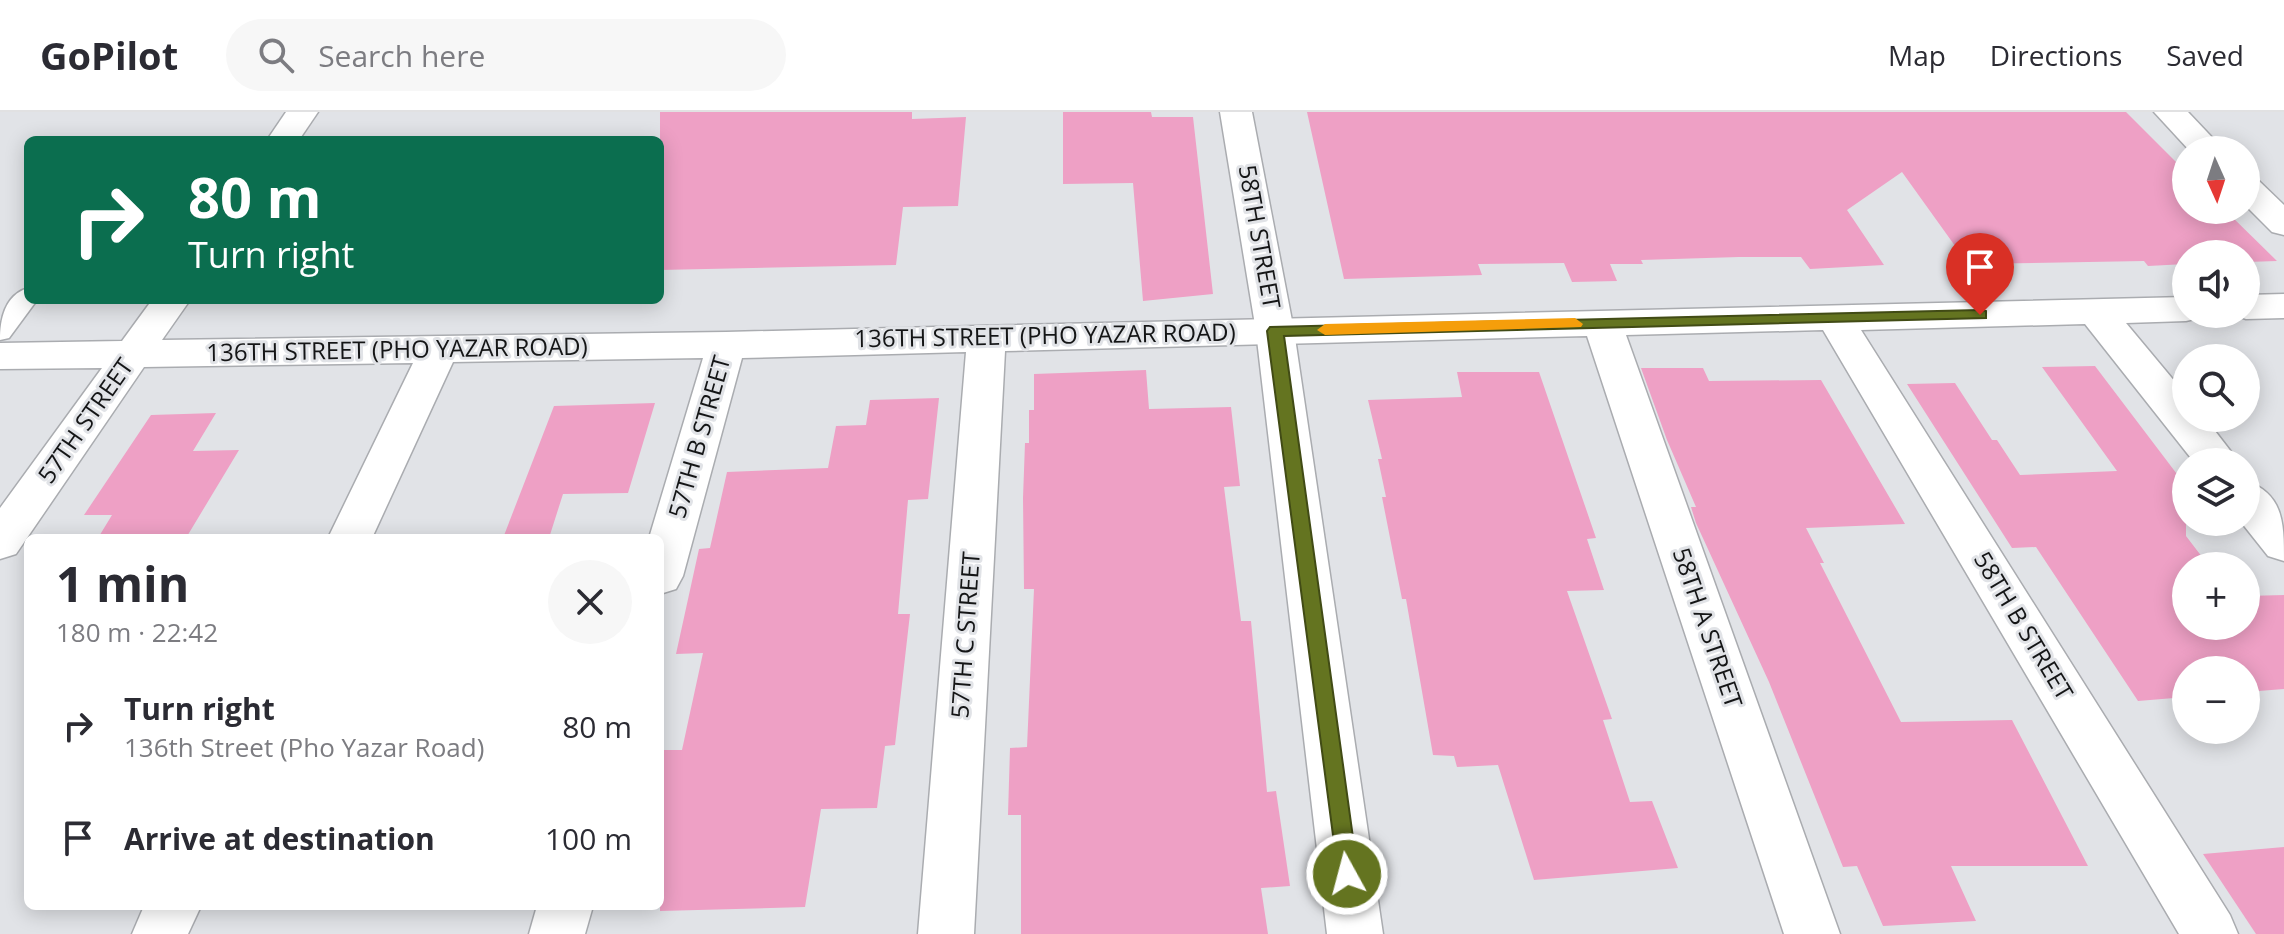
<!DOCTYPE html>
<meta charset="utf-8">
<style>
body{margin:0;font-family:"Open Sans",sans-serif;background:#f7f7f7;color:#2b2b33;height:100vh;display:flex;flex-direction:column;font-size:30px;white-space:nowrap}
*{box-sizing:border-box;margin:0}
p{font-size:26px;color:#7c7c81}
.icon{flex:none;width:44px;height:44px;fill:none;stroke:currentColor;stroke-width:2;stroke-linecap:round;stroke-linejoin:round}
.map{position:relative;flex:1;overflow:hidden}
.panel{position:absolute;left:24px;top:422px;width:640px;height:376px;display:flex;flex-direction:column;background:#fff;border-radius:12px;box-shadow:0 4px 20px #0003}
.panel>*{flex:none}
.top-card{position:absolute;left:24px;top:24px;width:640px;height:168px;border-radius:12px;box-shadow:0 4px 20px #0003;background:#0b6e4f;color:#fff;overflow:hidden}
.needle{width:52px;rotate:177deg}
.buttons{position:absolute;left:2172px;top:24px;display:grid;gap:16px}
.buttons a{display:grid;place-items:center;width:88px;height:88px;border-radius:50%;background:#fff;box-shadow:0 4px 20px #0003;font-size:40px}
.pin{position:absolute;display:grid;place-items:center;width:68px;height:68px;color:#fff;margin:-82px -34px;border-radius:50% 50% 50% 0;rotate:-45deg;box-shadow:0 0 8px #0007}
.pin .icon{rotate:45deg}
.me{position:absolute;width:88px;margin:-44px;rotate:353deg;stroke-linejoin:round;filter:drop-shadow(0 0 6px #0008)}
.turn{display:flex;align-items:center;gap:28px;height:168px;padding:0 32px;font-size:36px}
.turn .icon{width:104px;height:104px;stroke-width:2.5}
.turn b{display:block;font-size:56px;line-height:68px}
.round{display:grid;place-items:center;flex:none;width:84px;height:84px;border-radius:42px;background:#f7f7f7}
.overview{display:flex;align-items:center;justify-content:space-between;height:136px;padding:0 32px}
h1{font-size:48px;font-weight:700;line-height:60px}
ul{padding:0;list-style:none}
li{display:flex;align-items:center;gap:24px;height:112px;padding:0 32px}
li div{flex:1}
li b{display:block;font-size:30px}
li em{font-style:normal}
header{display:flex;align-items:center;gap:48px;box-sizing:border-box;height:112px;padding:0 40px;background:#fff;border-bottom:2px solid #e1e1e2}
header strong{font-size:38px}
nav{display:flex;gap:44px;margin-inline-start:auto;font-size:28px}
.search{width:560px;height:72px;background:#f7f7f7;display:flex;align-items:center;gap:20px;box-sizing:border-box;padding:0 28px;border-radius:44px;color:#7c7c81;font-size:30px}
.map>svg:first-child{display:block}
.building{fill:#eea0c5}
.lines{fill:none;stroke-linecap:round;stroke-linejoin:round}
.lane-casing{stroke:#aaacb0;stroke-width:3}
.street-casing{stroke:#aaacb0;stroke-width:3}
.secondary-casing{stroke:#aaacb0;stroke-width:3}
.lane{fill:#fff;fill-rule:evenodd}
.street{fill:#fff;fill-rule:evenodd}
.secondary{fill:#fff;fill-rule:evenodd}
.route{fill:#647420;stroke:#414b15;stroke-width:2}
.slow{fill:#f59e0b}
.labels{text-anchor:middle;stroke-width:6;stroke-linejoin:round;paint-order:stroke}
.street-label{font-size:24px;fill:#141516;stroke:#e1e3e7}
</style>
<header>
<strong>GoPilot</strong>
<div class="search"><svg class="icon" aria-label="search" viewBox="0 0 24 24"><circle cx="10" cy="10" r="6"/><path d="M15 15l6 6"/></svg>Search here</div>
<nav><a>Map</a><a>Directions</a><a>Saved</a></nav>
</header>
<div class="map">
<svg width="2284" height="822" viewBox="0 0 2284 822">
<rect width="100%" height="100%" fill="#e1e3e7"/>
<!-- building -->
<g class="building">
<path d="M660,0H912V7L966,5L958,94L903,95L896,153L660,158Z"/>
<path d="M1063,0H1151L1152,5H1193L1213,182L1143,189L1133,71L1063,72Z"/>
<path d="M1307,0H2126L2186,60V98H2225L2277,149L2246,150V142H2186V152L2148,154L2144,149L1968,152L1902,60L1847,98L1884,153L1810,157L1801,145H1739L1641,148L1643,152H1610L1617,169L1572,170L1564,151L1478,152L1482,163L1344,167Z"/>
<path d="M2095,254L2186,374V424L2209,454H2186V514H2246V484L2284,483V577L2246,580V558H2186V585L2138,589L2036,435L2012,436L1907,272L1955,271L1992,328H1997L2020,363L2117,359L2042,255Z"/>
<path d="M1641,256H1703L1709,269L1821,268L1905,412L1806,416L1824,451H1820L1901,610L2012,608L2088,754H1951L1976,809L1883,814L1857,754L1843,755L1769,570L1696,411L1691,395H1696L1667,328Z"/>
<path d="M1146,258L1149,297L1231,295L1240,374L1224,375L1241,509H1251L1267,680L1276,679L1290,774L1261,776L1268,822H1021V703H1008L1010,636L1027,635L1034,477H1024L1023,386L1025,331H1029V298H1034V262Z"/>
<path d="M1457,260H1539L1596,426L1587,427L1604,478L1567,479L1612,607L1603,608L1630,690L1652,689L1678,756L1534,768L1498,653L1457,655L1454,644L1433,643L1406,487H1402L1382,385H1386L1378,347H1382L1368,288L1462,285Z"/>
<path d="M939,286L928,387L908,388L898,502H910L895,633L885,634L877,696L821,697L805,795L660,799V638H682L703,541L676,542L699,437L710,436L727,360L828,356L836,314L866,313L870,288Z"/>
<path d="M655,291L628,381L563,382L549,426H503L554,294Z"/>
<path d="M216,301L193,339L239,338L186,426H98L112,403H84L151,303Z"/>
<path d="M2284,735V822H2256L2203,742Z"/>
</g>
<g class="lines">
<defs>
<path id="lane" d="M28,176V188H37L9,226L0,228C0,207 5,183 28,176Z"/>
<g id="street">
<path d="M286,0H318L299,28H267Z"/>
<path d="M2154,0H2188L2224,38H2189Z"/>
<path d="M2246,65L2258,68L2284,93V123L2272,120L2246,94Z"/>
<path d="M2284,182V206L2246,207L2232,202H2246V183Z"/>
<path d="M2186,185V202H2202L2199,206L2186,209L2126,211L2186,283V306H2205L2239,350H2194L2085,212L1861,218L2230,803L2238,822H2179L1823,218L1626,223L1840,822H1784L1587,224L1005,239L974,822H918L966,240L742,246L683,464L676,477L660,482V426H649L703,246L453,250L372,426H328L413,251L144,255L16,442L0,447V396L102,256L0,257V231L122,229L152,188H190L162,228L726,220Z"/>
<path d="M2246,369C2284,382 2284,412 2284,449L2268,444L2241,410H2246Z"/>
<path d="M144,794H201L188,822H132Z"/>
<path d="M537,794H593L585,822H529Z"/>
</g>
<path id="secondary" d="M1220,0H1252L1294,219L1383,822H1327L1256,219Z"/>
</defs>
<!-- lane casing -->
<use href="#lane" class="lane-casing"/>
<!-- street casing -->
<use href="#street" class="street-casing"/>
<!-- secondary casing -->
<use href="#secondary" class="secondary-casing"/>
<!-- lane -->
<use href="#lane" class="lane"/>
<!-- street -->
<use href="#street" class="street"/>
<!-- secondary -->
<use href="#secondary" class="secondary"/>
</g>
<!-- route -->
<path class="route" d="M1980,198L1986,199V206L1284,224L1358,762L1355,769L1347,772L1339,769L1267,219L1270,215Z"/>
<!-- slow -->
<path class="slow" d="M1575,206L1583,212L1581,215L1325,223L1317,218L1325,212Z"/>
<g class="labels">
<!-- street labels -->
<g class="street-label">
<text transform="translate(1259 125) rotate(80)" y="8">58TH STREET</text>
<text transform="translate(1045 224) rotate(-1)" y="8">136TH STREET (PHO YAZAR ROAD)</text>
<text transform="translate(397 238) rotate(-1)" y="8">136TH STREET (PHO YAZAR ROAD)</text>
<text transform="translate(86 309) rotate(-55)" y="8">57TH STREET</text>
<text transform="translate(700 325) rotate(-74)" y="8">57TH B STREET</text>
<text transform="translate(2023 514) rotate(59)" y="8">58TH B STREET</text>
<text transform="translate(1707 516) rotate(71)" y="8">58TH A STREET</text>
<text transform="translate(966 523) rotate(-86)" y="8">57TH C STREET</text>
</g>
</g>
</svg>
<div class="buttons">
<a><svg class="needle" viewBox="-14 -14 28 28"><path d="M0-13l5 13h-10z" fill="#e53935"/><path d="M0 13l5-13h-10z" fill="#7c7c81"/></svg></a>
<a><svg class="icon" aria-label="sound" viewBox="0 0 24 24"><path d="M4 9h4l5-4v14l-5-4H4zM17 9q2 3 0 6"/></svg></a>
<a><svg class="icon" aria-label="search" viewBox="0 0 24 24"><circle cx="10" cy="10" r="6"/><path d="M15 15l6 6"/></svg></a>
<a><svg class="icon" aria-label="layers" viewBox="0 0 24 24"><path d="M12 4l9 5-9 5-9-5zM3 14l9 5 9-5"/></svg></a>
<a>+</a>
<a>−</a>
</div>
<div class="pin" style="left:1980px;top:203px;background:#d93025"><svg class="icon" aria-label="arrive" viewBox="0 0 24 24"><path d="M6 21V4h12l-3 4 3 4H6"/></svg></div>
<svg class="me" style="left:1347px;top:762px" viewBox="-20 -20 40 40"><circle r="17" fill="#647420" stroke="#fff" stroke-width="3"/><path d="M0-11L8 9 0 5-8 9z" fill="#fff"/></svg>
<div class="top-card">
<div class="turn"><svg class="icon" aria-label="right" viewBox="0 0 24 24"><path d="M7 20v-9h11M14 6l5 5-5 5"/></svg><div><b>80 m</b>Turn right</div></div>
</div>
<section class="panel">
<div class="overview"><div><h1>1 min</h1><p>180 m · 22:42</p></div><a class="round"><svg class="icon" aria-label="close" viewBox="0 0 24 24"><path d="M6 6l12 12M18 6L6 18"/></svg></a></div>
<ul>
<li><svg class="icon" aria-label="right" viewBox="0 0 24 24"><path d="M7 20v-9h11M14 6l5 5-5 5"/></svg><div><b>Turn right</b><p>136th Street (Pho Yazar Road)</p></div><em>80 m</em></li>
<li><svg class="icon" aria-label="arrive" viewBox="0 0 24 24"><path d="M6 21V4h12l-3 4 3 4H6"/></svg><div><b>Arrive at destination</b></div><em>100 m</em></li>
</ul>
</section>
</div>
